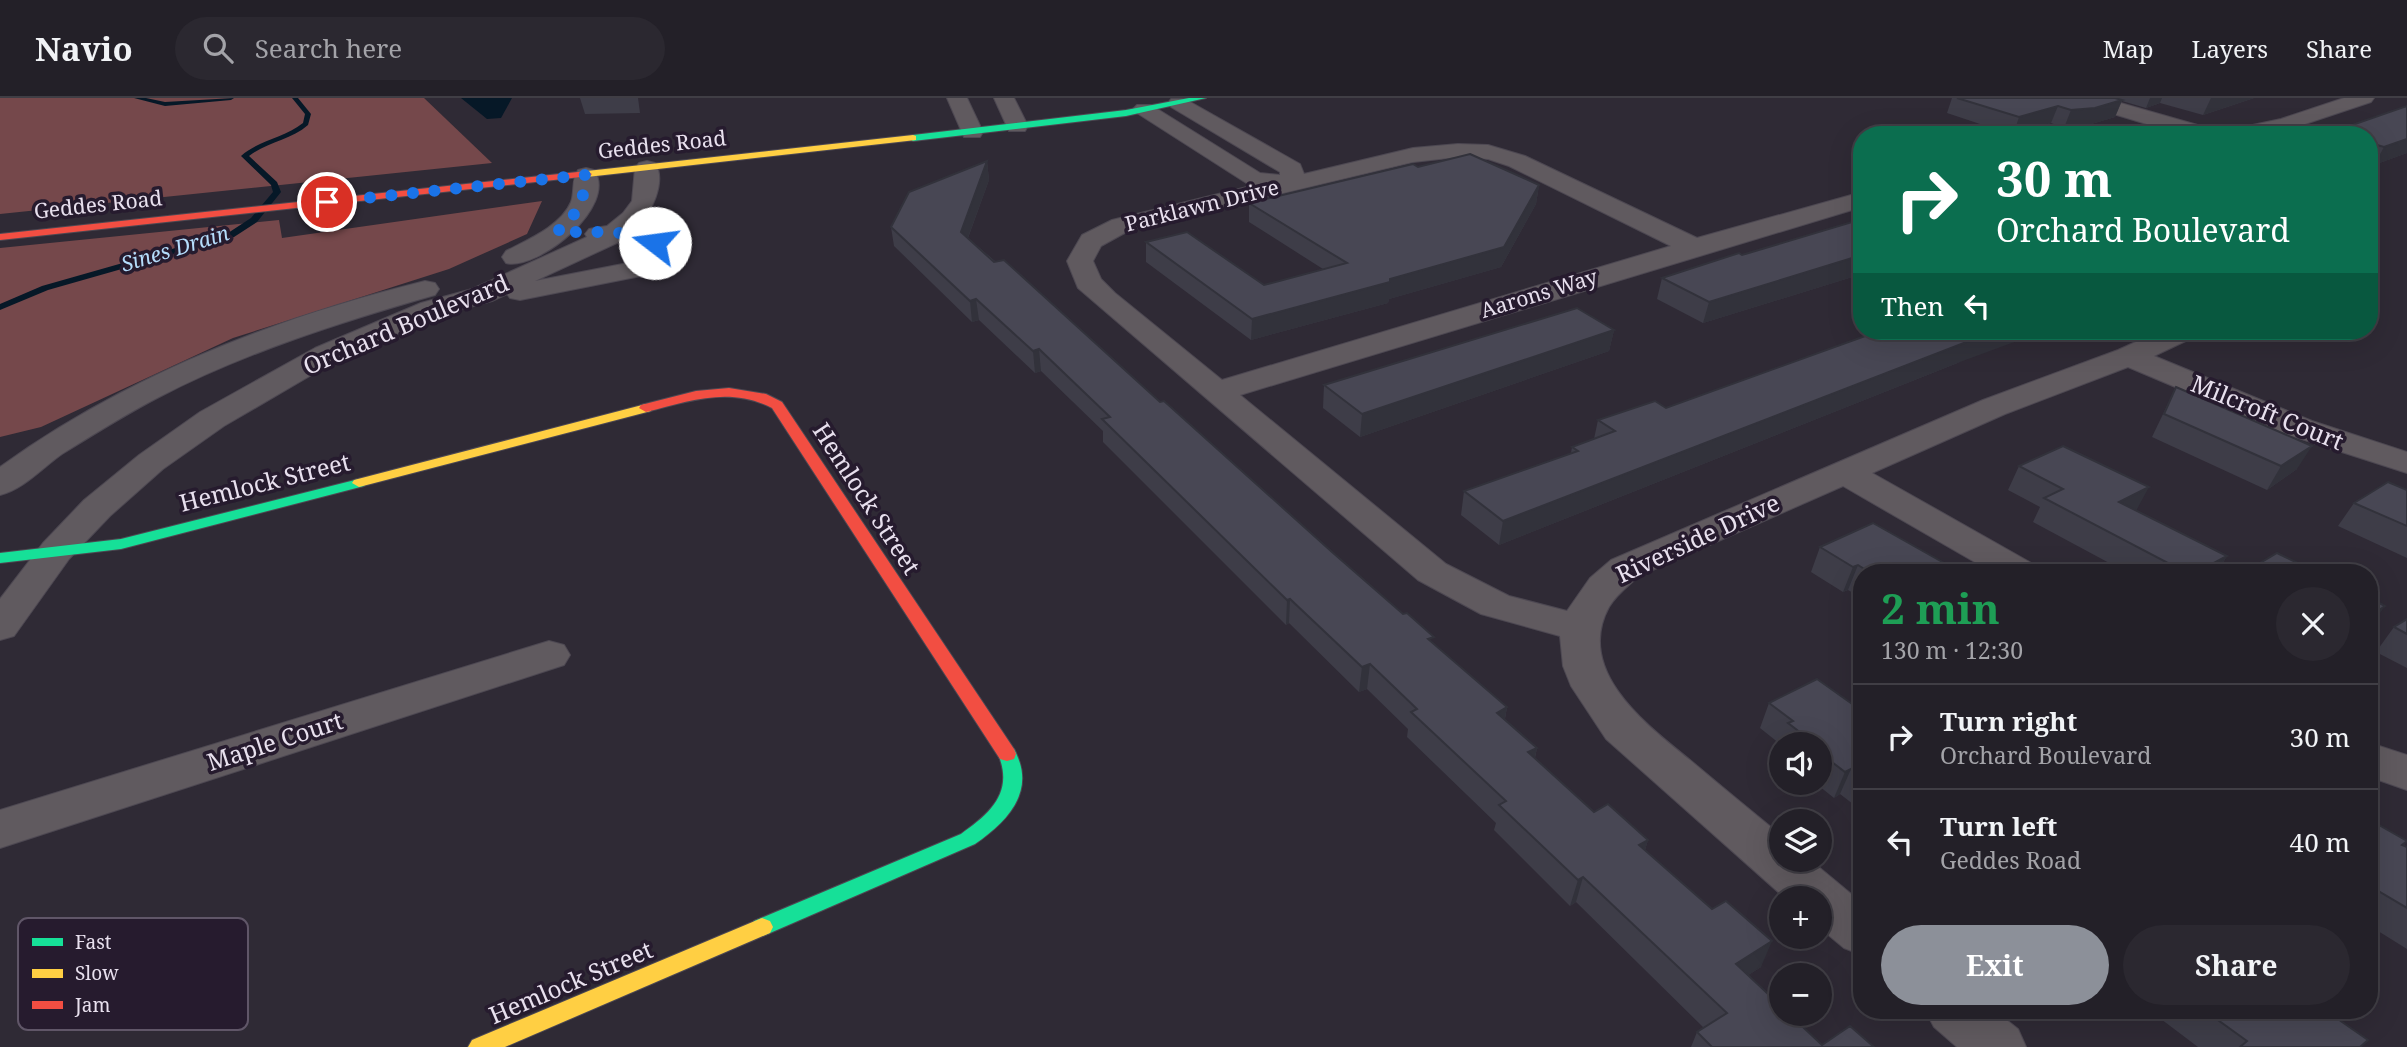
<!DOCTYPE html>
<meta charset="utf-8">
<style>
body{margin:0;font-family:"Noto Serif",serif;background:#2b2830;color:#f1f3f6;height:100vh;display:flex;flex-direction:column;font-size:26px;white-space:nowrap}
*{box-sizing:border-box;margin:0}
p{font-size:23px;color:#a3a3a8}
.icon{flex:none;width:38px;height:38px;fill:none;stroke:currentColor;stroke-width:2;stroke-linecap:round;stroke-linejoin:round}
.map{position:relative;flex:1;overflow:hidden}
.details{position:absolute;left:1853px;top:466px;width:525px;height:455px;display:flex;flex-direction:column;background:#232028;border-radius:28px;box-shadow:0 7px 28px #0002,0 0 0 2px #403e45}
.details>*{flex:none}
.banner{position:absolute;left:1853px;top:28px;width:525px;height:214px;border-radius:28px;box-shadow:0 7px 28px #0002,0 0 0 2px #403e45;background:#0b6e4f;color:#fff;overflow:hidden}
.tools{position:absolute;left:1769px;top:634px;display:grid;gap:14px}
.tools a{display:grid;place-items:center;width:63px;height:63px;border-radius:50%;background:#232028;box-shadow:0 7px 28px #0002,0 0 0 2px #403e45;font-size:35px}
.pin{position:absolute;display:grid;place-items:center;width:60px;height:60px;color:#fff;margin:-30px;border:4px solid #fff;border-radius:50%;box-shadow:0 2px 7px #0007}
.me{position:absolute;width:77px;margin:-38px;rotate:285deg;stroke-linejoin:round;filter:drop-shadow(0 0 5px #0008)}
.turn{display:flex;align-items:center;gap:24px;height:147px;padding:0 28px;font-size:32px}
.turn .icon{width:91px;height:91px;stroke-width:2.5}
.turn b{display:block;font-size:49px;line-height:60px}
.then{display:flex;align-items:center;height:66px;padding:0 28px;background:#0003;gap:14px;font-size:26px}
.round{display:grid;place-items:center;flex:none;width:74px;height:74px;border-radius:37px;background:#2b2830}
.head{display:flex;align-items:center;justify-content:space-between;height:119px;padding:0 28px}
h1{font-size:42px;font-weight:700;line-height:52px;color:#1e9e55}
.button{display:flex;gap:14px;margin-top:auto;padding:14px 28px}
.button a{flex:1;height:80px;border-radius:42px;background:#8c9099;color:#fff;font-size:28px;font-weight:700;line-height:80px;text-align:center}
.button a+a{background:#2b2830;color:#f1f3f6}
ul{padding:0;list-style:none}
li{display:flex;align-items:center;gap:21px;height:105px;padding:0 28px;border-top:2px solid #403e45}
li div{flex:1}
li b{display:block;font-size:26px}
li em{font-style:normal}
header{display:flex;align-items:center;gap:42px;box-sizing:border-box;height:98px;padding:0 35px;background:#232028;border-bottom:2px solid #403e45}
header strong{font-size:33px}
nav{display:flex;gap:38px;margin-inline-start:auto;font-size:24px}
.search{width:490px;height:63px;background:#2b2830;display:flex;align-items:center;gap:18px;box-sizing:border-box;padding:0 24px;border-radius:38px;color:#a3a3a8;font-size:26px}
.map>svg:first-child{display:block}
.forest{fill:#75484b}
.water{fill:#061827}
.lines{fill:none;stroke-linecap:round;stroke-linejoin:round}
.stream{fill:#061827;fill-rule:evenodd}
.street-casing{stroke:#4d4852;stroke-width:2}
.fast-casing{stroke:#4d4852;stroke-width:2}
.slow-casing{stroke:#4d4852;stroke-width:2}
.jam-casing{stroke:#4d4852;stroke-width:2}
.street{fill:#605a5f;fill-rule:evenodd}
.fast{fill:#16e098;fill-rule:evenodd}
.slow{fill:#ffcf43;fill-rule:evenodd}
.jam{fill:#f24e42;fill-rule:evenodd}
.wall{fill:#3e3d48}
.shaded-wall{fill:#32323b}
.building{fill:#484754;stroke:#32323b;stroke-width:2}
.route{stroke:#1a73e8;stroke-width:12;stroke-dasharray:0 21.6}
.labels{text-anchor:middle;stroke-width:7;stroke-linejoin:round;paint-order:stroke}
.far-street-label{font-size:21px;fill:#e8e0ee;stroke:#261b2e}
.far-water-label{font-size:21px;font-style:italic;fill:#b5ddfc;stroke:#261b2e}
.street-label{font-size:24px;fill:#e8e0ee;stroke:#261b2e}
.key{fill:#261b2e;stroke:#605668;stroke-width:2}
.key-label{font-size:19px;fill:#e8e0ee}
</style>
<header>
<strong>Navio</strong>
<div class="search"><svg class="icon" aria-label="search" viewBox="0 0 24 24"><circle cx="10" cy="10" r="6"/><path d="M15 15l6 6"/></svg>Search here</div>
<nav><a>Map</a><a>Layers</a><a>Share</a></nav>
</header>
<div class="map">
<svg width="2407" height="949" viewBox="0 0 2407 949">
<rect width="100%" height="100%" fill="#2f2a35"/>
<!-- forest -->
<g class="forest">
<path d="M0,0H424L492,65L0,116Z"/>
<path d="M542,103L527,136L449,171L233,240L41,329L0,339V150L279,122L282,140Z"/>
</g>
<!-- water -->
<path class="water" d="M461,0H512L501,20L487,21Z"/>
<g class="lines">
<!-- stream -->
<g class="stream">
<path d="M134,0H146L165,4L234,0L231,2L165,8Z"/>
<path d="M292,0H298L311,16L308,27C291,42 267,44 249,58L277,84L281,94L257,124L234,139L48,192L0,212V206L42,188L228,135L251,120L273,94L271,87L241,58C259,42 284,40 303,25L305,16Z"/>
</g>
<defs>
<g id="street">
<path d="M947,0H967L983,34L980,39H964Z"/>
<path d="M994,0H1014L1028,28L1025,33H1009Z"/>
<path d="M2071,0H2103L2215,32L2218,37H2183L2074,4Z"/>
<path d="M2344,0H2374L2371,4L2287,32L2268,37H2226L2229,32L2281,21Z"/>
<path d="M1171,1H1185L1300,66L1304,76L1413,50L1458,46L1488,47L1525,58L1697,140L1862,94V109L1240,297L1446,466L1509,498L1567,513L1590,480L1611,462L1983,302L2118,252L2160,233H2199L2194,239L2154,258L2312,323L2407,354V375L2289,337L2128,269L2005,316L1872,375L2033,466L2038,474H1992L1843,388L1639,478C1628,488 1616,497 1609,509C1574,573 1648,628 1690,662C1721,688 1751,713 1782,738V761H1809L1862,805V857L1844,850L1820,830V800H1785L1606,641L1571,588L1563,568L1560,538L1481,516L1418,482L1078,190L1067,163L1082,137L1112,122L1251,88L1137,15L1133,11L1137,7H1151L1260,75L1280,77V74L1171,9L1168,5ZM1458,59L1488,61L1509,68L1671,148L1222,282L1115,195L1101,181L1093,163L1101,148L1130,132L1413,64Z"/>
<path d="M647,63L655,65C667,83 651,117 636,130C654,134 663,139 671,156L662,169L651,176L520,202L510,200L507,196L492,203L441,217L337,262L224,328L163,371L110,418L69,461L14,538L0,542V501L43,445L84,402L139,357L200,314L315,250L421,205L472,191L587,139L585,136L589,131L607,128L623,115L632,103L635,70L639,65ZM619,144H633L645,156L633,164L535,183Z"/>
<path d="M586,70L594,72C619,108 538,173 506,165L502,159L506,153C527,142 561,128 571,104C575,93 571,82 578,72Z"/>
<path d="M425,183L435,185L439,191L435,197C341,224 246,254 159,299C126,316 94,336 62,356C42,370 24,391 0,397V369C126,278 274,220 425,183Z"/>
<path d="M549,543L564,547L570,557L564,567L0,750V712Z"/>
<path d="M2370,645L2407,657V692L2370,679Z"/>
<path d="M1925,912H1994L2018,931L2026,949H1957L1934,929Z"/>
</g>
<g id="fast">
<path d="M1189,0H1206L1126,18L913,43L908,40L913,37L1126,12Z"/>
<path d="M359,381L366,385L364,388L121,451L0,465V455L121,441Z"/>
<path d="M1007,649L1014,651C1037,693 1008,723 975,746L770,835L762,838L754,835L751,829L754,823L961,736C991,715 1014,694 998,656L1000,651Z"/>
</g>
<g id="slow">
<path d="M913,37L916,38V42L587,79L582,76L587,73Z"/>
<path d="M646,306L651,307V313L359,389L352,385L354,382Z"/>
<path d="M762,820L770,823L773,829L770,835L505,949H468L472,942Z"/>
</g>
<g id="jam">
<path d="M587,73L592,76L590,78L0,142V136Z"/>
<path d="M729,290L766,296L782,304L1014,651L1016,656L1014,661L1007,663L1000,661L772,310C730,288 689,303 646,314L639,310L641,307L696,293Z"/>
</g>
</defs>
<!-- street casing -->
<use href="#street" class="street-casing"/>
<!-- fast casing -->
<use href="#fast" class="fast-casing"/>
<!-- slow casing -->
<use href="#slow" class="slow-casing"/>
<!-- jam casing -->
<use href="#jam" class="jam-casing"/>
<!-- street -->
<use href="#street" class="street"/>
<!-- fast -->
<use href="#fast" class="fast"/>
<!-- slow -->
<use href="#slow" class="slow"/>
<!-- jam -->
<use href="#jam" class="jam"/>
</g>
<!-- wall -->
<g class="wall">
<path d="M580,0H638L640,15L585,16Z"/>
<path d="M1952,0H2254L2203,17L2160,5L2146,10L2122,3L2115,19L2088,27L2064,30L2051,25L2013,37L1947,15Z"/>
<path d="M2407,8V55L2374,67L2370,66V37H2330L2332,34Z"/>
<path d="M987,63L989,82L968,140L1160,304L1433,546L1507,609L1505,621L1537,650L1535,660L1594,714L1648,742L1645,752L1761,869L1748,877L1822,947L1874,949H1691L1697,934L1704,930L1576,804L1570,808L1494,732L1496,725L1407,639L1408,631L1367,591L1359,594L1289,525L1286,527L1103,344V333L1041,273L1035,275L979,222L972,224L894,148L891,129Z"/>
<path d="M1418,69L1539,87L1536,106L1501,169L1389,201L1388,205L1251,242L1146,164V144L1264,187L1323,171L1249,124V105Z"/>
<path d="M1862,121V176L1703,225L1657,201L1662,180L1798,141Z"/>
<path d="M1614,232L1609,253L1360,339L1323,310L1324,287Z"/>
<path d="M1960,264L1499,447L1461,417L1464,393L1571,355L1572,349L1594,341L1598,322L1666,310Z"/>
<path d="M2176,289L2297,371L2267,392L2152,339Z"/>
<path d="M2019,368L2136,413L2227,458L2217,474H2126L2033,424L2040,409L2008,392Z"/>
<path d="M2407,392V460L2338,428L2354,405Z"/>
<path d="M1820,449L1960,474H1862V500L1848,492L1843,494L1811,474Z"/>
<path d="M2407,521V570L2376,554L2394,529Z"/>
<path d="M1769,605L1862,613V713L1840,696L1834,700L1814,684H1820V646H1782V653L1778,651L1780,646L1760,630Z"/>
<path d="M2370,722L2407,743L2404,747L2407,749V851L2370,828Z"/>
<path d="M2149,912H2325L2361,949H2198Z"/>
</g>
<!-- shaded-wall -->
<g class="shaded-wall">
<path d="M2150,0H2162L2160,5L2146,10Z"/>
<path d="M2211,0H2254L2203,17Z"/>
<path d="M2122,2L2115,19L2088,27L2064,30L2071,12Z"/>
<path d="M2058,8L2051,25L2013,37L2019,19Z"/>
<path d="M2407,41V55L2374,67L2384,49Z"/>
<path d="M987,63L989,82L963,153L961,134Z"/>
<path d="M1539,87L1536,106L1501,169L1389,201L1388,205L1251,242L1252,221L1390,181Z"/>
<path d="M1862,157V176L1703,225L1709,204Z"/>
<path d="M976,201L979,222L972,224L970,203Z"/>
<path d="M1614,232L1609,253L1360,339L1362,316Z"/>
<path d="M1995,233H2044L1960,264L1499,447L1503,423Z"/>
<path d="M1039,251L1041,273L1035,275L1033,253Z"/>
<path d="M2312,348L2297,371L2267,392L2281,368Z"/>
<path d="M2149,389L2136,413L2119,404Z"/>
<path d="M2227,458L2217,474H2197Z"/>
<path d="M1858,467L1848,492L1843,494L1853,469Z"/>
<path d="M1290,501L1289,525L1286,527L1287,502Z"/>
<path d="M2385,508L2370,529V518Z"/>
<path d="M1370,566L1367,591L1359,594L1362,569Z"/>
<path d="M1507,609L1502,635L1497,615Z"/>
<path d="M1537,650L1531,675L1528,654Z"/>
<path d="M1851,671L1840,696L1834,700L1845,674Z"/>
<path d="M1648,742L1640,768L1639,747Z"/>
<path d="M1583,779L1576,804L1570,808L1578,782Z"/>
<path d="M1772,843L1761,869L1725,892L1736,866Z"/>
</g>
<!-- building -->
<g class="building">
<path d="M1957,0H2115L2122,2L2095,10L2071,12L2058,8L2019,19Z"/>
<path d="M2407,8V41L2384,49L2370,45V37H2341L2332,34Z"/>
<path d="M1470,56L1539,87L1504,149L1390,181V184L1252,221L1146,144L1187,134L1264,187L1347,165L1249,105L1413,66L1418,69Z"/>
<path d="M987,63L961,134L994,164L1004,162L1160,304L1164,303L1332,454L1403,516L1407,515L1434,539L1428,541L1507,609L1497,615L1537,650L1528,654L1594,714L1608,706L1648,742L1639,747L1712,811L1726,803L1772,843L1736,866L1782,909V915H1788L1822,947L1850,928L1874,949H1712L1697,934L1727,915L1583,779L1578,782L1499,707L1506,703L1411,614L1417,611L1370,566L1362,569L1290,501L1287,502L1102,321L1110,319L1039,251L1033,253L976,201L970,203L891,129L909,94Z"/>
<path d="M1862,121V157L1709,204L1662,180L1739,155L1742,157Z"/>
<path d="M1577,210L1614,232L1362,316L1324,287Z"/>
<path d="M1879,233H1995L1503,423L1464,393L1578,353L1572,349L1615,333L1598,322L1655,303L1666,310Z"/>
<path d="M2176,289L2312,348L2281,368L2164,316Z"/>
<path d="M2063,348L2149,389L2119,404L2227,458L2197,474H2185L2044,400L2063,391L2019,368Z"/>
<path d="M2388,384L2407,392V428L2354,405Z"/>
<path d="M1873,425L1960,474H1869L1858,467L1853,469L1820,449Z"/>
<path d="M2277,455L2316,474H2245Z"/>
<path d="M2370,500L2385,508L2370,518Z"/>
<path d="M2407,521V536L2394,529Z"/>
<path d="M1817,581L1862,613V679L1851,671L1845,674L1820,655V646H1808L1806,644L1810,642L1788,625L1793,623L1769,605Z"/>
<path d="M2370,722L2407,743L2402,747L2407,749V810L2370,788Z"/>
<path d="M2204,912H2325L2368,942L2360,949H2240L2247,943Z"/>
</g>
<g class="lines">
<!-- route -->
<path class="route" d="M327,104L586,77C583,106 579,114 557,134C585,135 632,130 655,145"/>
</g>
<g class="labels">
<!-- far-street labels -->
<g class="far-street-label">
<text transform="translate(662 47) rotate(-6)" y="7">Geddes Road</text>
<text transform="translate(98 107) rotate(-6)" y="7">Geddes Road</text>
<text transform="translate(1202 108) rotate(-14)" y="7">Parklawn Drive</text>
<text transform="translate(1539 196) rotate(-17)" y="7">Aarons Way</text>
</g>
<!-- far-water labels -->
<g class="far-water-label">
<text transform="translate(175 151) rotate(-17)" y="7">Sines Drain</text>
</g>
<!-- street labels -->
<g class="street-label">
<text transform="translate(406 227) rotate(-23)" y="8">Orchard Boulevard</text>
<text transform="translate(2267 315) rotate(22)" y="8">Milcroft Court</text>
<text transform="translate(265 385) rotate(-14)" y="8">Hemlock Street</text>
<text transform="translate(866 401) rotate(57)" y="8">Hemlock Street</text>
<text transform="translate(1698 441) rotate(-25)" y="8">Riverside Drive</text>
<text transform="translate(275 644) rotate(-18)" y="8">Maple Court</text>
<text transform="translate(571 885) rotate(-23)" y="8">Hemlock Street</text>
</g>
</g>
<!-- legend -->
<rect x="18" y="820" width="230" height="112" rx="10" class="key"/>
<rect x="32" y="840" width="31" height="8" fill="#16e098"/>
<rect x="32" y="871" width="31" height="9" fill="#ffcf43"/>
<rect x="32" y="903" width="31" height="8" fill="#f24e42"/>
<g class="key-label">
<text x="75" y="851">Fast</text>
<text x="75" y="882">Slow</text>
<text x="75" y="914">Jam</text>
</g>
</svg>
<div class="tools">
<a><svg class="icon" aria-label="sound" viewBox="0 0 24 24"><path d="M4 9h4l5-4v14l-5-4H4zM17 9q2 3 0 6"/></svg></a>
<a><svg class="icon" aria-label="layers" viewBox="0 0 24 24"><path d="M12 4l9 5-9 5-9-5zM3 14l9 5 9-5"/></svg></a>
<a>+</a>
<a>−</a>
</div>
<div class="pin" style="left:327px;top:104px;background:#d93025"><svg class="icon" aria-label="arrive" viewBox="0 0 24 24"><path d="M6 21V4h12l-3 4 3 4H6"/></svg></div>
<svg class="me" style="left:655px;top:145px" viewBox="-20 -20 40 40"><circle r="19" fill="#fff"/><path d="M0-13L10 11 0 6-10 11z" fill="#1a73e8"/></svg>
<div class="banner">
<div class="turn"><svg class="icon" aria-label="right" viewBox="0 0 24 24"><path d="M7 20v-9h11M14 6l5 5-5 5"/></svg><div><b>30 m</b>Orchard Boulevard</div></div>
<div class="then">Then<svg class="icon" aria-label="left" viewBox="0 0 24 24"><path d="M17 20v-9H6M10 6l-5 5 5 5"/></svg></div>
</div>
<section class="details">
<div class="head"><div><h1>2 min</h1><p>130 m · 12:30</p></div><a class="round"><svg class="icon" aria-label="close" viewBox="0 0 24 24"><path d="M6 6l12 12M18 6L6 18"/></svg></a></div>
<ul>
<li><svg class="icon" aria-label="right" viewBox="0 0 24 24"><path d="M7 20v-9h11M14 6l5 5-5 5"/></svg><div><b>Turn right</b><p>Orchard Boulevard</p></div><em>30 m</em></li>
<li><svg class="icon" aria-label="left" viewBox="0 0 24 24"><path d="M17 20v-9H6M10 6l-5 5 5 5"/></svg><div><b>Turn left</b><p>Geddes Road</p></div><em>40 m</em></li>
</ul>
<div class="button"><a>Exit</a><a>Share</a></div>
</section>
</div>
